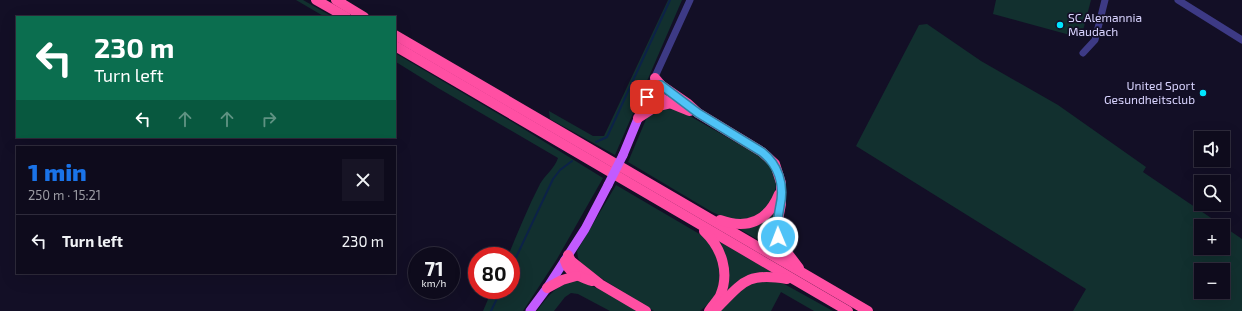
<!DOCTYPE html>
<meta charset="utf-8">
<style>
body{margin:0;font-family:"Exo 2",sans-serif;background:#171425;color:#f1f3f6;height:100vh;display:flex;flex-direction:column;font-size:15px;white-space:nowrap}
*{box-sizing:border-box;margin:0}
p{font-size:13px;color:#9b9ba3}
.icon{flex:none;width:22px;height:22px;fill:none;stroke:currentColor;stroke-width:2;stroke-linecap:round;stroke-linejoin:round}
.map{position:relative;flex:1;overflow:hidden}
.drawer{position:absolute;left:16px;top:146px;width:380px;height:128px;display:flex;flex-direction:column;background:#0e0b1c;border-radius:0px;box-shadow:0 4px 16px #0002,0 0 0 1px #2e2b3b}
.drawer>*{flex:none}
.hud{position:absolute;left:16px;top:16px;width:380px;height:122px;border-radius:0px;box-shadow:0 4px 16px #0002,0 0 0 1px #2e2b3b;background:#0b6e4f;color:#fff;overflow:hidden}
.tools{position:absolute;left:1194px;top:131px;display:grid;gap:8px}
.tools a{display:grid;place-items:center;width:36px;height:36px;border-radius:0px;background:#0e0b1c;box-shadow:0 4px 16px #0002,0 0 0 1px #2e2b3b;font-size:20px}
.speed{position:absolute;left:408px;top:247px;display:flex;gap:8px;font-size:20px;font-weight:700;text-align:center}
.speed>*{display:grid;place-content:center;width:52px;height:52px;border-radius:50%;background:#0e0b1c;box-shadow:0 4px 16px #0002,0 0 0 1px #2e2b3b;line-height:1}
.speed small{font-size:10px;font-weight:400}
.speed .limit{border:6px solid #d22;background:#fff;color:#111}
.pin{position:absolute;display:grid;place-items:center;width:34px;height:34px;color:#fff;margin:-17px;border-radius:8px;box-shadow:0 2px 6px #0006}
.me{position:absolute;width:44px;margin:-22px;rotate:359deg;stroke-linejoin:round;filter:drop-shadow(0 0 3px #0008)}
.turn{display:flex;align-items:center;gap:14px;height:84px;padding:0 12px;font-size:18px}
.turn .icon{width:52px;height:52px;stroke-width:2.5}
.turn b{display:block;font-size:28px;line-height:34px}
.lanes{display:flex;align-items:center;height:38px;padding:0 12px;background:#0003;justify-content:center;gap:20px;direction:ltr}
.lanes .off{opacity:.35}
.round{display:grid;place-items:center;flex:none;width:42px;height:42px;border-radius:0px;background:#171425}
.head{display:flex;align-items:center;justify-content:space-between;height:68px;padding:0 12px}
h1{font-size:24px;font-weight:800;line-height:30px;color:#1a73e8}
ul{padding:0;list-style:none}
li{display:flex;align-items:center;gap:12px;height:52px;padding:0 12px;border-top:1px solid #2e2b3b}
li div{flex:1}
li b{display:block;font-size:15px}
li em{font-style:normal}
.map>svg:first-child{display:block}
.green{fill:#12302f;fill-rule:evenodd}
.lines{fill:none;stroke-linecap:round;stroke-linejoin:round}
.stream{stroke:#0c2248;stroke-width:2}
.minor{stroke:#3d3a85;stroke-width:7}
.major{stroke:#c25bff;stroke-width:9}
.highway{stroke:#ff4fa3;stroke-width:10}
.major-bridge{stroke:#c25bff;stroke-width:9}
.route-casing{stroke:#337fa1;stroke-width:10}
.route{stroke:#4fc3f7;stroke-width:7}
.poi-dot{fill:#00e5ff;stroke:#130f26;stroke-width:1.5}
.labels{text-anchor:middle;stroke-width:3.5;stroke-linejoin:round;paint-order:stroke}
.poi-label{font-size:12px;fill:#d9d4ff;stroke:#130f26;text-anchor:start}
</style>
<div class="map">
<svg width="1242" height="311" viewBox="0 0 1242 311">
<rect width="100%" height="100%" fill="#130f26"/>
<!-- green -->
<g class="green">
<path d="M296,0H303L333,17H325Z"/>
<path d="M668,0H682L615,155L550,119L549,111L593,136H604Z"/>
<path d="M996,0H1091L1081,38L993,14Z"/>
<path d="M927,24L981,61L1058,105L1146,167L1143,172L1223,226H1201V248H1223V226L1242,239V311H1073L1086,289L856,146L919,25ZM1201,270H1223V292H1201Z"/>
<path d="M395,53L514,123L603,178L557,259L523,311H483L492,290H511V256H508C518,232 528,207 540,184C545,175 555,168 558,158L438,88L396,62L397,59L395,58Z"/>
<path d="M673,109L688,115L757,154L769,164L774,173L776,184L774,198L759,216L733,221L712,212L628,162L647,117L658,110Z"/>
<path d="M616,185L708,239L721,261L718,291L712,301L700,311H654L604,280L581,264L578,258L577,251Z"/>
<path d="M774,209L784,255L736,227Z"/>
<path d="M715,239L775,274L725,291Z"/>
<path d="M577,280L609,293L638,311H610L578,294L571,293L565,297L554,311H537C548,295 558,284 577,280Z"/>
<path d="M777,280L833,311H814L781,292L771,311H718L752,281Z"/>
</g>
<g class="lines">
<!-- stream -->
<g class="stream">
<path d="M596,142L607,137L670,0"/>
<path d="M511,268L553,179L560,170L572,161"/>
<path d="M491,311L501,290"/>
</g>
<!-- minor -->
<g class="minor">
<path d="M1178,0L1242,40"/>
<path d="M1083,53L1095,40L1105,0"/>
<path d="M653,81L690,0"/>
</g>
<!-- major -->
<g class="major">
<path d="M623,155L651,87"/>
<path d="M530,311L547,288L585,229L608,185"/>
</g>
<!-- highway -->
<g class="highway">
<path d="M316,0L346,17"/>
<path d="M336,0L364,17"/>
<path d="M395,35L868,311"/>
<path d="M395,46L848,311"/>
<path d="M655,78L661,85L687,103L698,113L762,152L775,164L781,183V204L777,225L778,237L786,251L799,268"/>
<path d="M661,85L651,87C658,100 677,106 690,111"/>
<path d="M638,118L655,107L672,103"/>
<path d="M720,220C748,230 768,221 779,194"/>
<path d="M704,231C722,248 730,273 720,296C717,301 712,306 709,311"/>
<path d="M568,255L571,261L600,284L646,311"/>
<path d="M571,261H565C569,274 580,277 592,281"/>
<path d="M547,288L562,280L576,276"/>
<path d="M717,308C743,282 747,272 787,279"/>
</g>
<!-- major-bridge -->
<path class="major-bridge" d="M608,185L623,155"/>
</g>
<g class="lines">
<defs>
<path id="route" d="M647,97L651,87L661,85L698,113L762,152C778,165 785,184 780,206C778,217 776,226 778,237"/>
</defs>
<!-- route casing -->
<use href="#route" class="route-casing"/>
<!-- route -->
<use href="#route" class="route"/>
</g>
<!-- markers -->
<g class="poi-dot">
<circle cx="1060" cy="25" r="4"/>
<circle cx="1203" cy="93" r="4"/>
</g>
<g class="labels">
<!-- poi labels -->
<g class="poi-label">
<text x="1068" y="22">SC Alemannia<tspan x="1068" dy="14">Maudach</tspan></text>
<text x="1195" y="90" text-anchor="end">United Sport<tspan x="1195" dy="14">Gesundheitsclub</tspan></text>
</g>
</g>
</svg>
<div class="tools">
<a><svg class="icon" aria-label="sound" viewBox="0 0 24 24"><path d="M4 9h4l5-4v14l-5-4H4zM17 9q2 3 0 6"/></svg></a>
<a><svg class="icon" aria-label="search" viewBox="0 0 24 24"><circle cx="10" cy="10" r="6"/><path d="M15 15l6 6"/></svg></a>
<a>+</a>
<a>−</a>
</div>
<div class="speed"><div>71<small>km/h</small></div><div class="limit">80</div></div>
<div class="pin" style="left:647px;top:97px;background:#d93025"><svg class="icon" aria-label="arrive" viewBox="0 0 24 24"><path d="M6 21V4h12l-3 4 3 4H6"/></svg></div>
<svg class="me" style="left:778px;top:237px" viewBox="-20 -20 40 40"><circle r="17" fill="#4fc3f7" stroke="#fff" stroke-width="3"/><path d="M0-11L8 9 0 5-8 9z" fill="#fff"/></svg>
<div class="hud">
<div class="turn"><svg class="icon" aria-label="left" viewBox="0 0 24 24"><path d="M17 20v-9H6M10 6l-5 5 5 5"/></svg><div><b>230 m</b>Turn left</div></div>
<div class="lanes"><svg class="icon" aria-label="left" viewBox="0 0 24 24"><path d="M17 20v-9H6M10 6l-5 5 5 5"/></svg><svg class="icon off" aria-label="ahead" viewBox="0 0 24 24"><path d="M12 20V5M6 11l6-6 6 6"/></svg><svg class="icon off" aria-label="ahead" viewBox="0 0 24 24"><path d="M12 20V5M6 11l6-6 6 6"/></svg><svg class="icon off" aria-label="right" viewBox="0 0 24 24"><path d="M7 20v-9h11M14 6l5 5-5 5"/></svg></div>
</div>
<section class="drawer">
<div class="head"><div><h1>1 min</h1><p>250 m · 15:21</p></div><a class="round"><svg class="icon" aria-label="close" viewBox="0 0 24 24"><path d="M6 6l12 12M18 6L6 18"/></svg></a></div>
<ul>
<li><svg class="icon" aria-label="left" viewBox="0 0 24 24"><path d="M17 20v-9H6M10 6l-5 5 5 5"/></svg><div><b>Turn left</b></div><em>230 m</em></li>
</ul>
</section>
</div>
